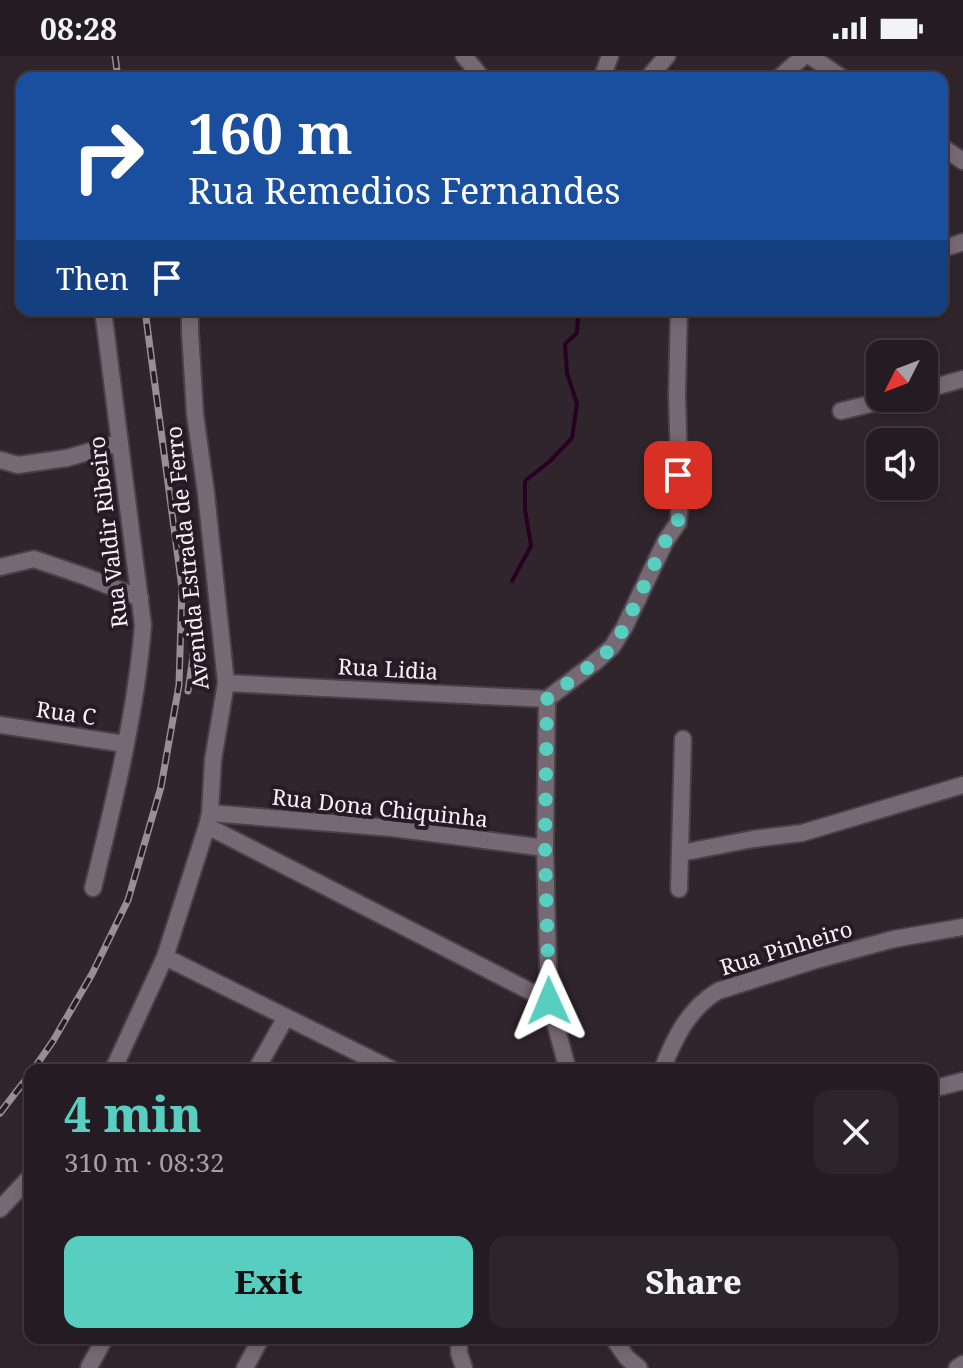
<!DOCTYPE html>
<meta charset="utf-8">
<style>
body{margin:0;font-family:"Noto Serif",serif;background:#2c252a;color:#f1f3f6;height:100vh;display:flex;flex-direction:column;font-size:30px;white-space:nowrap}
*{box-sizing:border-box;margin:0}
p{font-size:26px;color:#a3a1a5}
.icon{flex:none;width:44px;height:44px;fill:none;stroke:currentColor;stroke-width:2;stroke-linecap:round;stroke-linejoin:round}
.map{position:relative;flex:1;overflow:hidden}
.sheet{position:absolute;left:24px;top:1008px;width:914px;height:280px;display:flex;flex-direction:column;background:#241c22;border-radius:16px;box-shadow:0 4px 12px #0003,0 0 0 2px #413a40}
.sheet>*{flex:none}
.hud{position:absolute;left:16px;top:16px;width:932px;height:244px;border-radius:16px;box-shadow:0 4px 12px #0003,0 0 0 2px #413a40;background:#1a4fa0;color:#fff;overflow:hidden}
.needle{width:52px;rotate:228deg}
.tools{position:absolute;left:866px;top:284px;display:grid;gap:16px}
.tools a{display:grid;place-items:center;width:72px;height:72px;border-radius:16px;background:#241c22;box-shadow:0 4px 12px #0003,0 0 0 2px #413a40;font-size:40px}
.pin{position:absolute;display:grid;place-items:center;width:68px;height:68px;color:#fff;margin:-34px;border-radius:16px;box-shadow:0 4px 12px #0006}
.me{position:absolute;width:88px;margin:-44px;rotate:359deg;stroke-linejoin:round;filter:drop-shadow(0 0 6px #0008)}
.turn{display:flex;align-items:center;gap:28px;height:168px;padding:0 40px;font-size:36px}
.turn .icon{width:104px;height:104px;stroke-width:2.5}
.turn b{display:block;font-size:56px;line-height:68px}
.then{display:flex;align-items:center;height:76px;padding:0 40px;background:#0003;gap:16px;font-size:30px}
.round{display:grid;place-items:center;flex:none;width:84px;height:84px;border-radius:16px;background:#2c252a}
.head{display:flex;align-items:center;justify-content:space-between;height:136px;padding:0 40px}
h1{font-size:48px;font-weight:800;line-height:60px;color:#58cec1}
.primary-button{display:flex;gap:16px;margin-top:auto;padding:16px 40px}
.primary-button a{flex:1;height:92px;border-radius:16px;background:#58cec1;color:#111;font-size:32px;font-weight:800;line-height:92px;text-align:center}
.primary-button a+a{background:#2c252a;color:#f1f3f6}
.status{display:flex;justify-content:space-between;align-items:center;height:56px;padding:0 40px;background:#241c22;direction:ltr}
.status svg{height:22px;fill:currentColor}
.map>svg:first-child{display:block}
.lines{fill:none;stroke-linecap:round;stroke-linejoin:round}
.stream{stroke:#270121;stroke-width:4}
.minor-casing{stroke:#4a4048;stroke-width:20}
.minor{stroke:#776973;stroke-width:16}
.rail-casing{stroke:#988f96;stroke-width:7}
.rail{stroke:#261b24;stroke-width:4;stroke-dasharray:12;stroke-linecap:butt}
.route{stroke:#58cec1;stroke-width:14;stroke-dasharray:0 25.2}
.labels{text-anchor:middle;stroke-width:8;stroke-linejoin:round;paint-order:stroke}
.street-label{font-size:22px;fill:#f9f1f7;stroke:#261b24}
</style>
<div class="status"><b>08:28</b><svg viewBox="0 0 49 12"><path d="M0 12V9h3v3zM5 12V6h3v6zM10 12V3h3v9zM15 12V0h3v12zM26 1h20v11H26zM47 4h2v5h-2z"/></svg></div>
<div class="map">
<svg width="963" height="1312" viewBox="0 0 963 1312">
<rect width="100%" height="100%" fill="#30252d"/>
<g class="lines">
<!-- stream -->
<path class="stream" d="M512,525L531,490L525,453V425L550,405L572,382L577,348L567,317L565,288L577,277L578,262L571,254"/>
<defs>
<g id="minor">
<path d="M464,0L482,22"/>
<path d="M810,0L842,22"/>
<path d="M602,22L610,0"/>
<path d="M648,22L667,0"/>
<path d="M779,22L804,0"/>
<path d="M942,91L963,105"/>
<path d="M942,193L963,186"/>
<path d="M924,334L963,323"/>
<path d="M841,355L895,342"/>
<path d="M0,404L18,409L67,402L119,387"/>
<path d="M0,511L34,503L84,520L140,542"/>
<path d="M226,627L547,643"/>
<path d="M547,643L594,607L612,591L624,572L666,484L678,467L680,447L677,338L679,254"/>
<path d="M547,643L545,792L549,945L568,1014"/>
<path d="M0,669L125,688"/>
<path d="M210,757L392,772L545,792"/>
<path d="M207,770L549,945"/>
<path d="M681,797L753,783L802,777L963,729"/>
<path d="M93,832C114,746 136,658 143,569L103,254"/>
<path d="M679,833L683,683"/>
<path d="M165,901L393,1014"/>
<path d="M113,1014L165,901L207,770L210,757L213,704L226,627L206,437L195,358L190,275V254"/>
<path d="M256,1014L286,961"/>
<path d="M662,1014C674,983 688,953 718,935L816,904L894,883L963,871"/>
<path d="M932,1033L963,1025"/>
<path d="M0,1153L30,1121"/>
<path d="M459,1282V1297L464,1312"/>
<path d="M613,1282L627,1302L639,1312"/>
<path d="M89,1311L105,1282"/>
<path d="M245,1312L261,1282"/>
<path d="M957,1312L963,1308"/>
</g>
</defs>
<!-- minor casing -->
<use href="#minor" class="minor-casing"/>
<!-- minor -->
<use href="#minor" class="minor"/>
<defs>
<g id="rail">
<path d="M115,0L118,22"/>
<path d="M188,635L193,601L191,560"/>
<path d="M33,1014L53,985L92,918L128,844L161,731L179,629L182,532L145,254"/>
<path d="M0,1057L30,1018"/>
</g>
</defs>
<!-- rail casing -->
<use href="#rail" class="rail-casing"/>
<!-- rail -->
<use href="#rail" class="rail"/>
</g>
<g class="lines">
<!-- route -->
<path class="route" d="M549,945L545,792L547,643L603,600L612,591L624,572L666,484L678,467V419"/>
</g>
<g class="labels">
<!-- street labels -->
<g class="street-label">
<text transform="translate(108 476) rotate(-97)" y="8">Rua Valdir Ribeiro</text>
<text transform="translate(187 502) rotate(-96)" y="8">Avenida Estrada de Ferro</text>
<text transform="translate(388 613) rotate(3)" y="8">Rua Lidia</text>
<text transform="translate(66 657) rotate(8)" y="8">Rua C</text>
<text transform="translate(380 752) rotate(6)" y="8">Rua Dona Chiquinha</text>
<text transform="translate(786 892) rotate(-17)" y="8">Rua Pinheiro</text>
</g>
</g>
</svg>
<div class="tools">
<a><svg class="needle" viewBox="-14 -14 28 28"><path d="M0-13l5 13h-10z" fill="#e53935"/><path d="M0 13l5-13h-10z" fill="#a3a1a5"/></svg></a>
<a><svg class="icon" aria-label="sound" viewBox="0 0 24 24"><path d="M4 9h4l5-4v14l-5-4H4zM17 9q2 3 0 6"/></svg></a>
</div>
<div class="pin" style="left:678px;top:419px;background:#d93025"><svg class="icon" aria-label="arrive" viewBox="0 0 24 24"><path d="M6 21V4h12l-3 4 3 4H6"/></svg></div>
<svg class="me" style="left:549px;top:945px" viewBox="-20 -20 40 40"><path d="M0-17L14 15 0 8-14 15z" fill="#58cec1" stroke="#fff" stroke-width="4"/></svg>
<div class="hud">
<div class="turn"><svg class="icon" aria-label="right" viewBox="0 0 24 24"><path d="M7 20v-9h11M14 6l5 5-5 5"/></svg><div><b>160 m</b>Rua Remedios Fernandes</div></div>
<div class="then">Then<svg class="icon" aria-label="arrive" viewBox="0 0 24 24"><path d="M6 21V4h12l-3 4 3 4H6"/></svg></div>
</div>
<section class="sheet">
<div class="head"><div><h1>4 min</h1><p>310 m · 08:32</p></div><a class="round"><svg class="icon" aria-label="close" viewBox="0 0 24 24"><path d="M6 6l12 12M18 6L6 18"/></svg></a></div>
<div class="primary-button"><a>Exit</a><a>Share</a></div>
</section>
</div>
